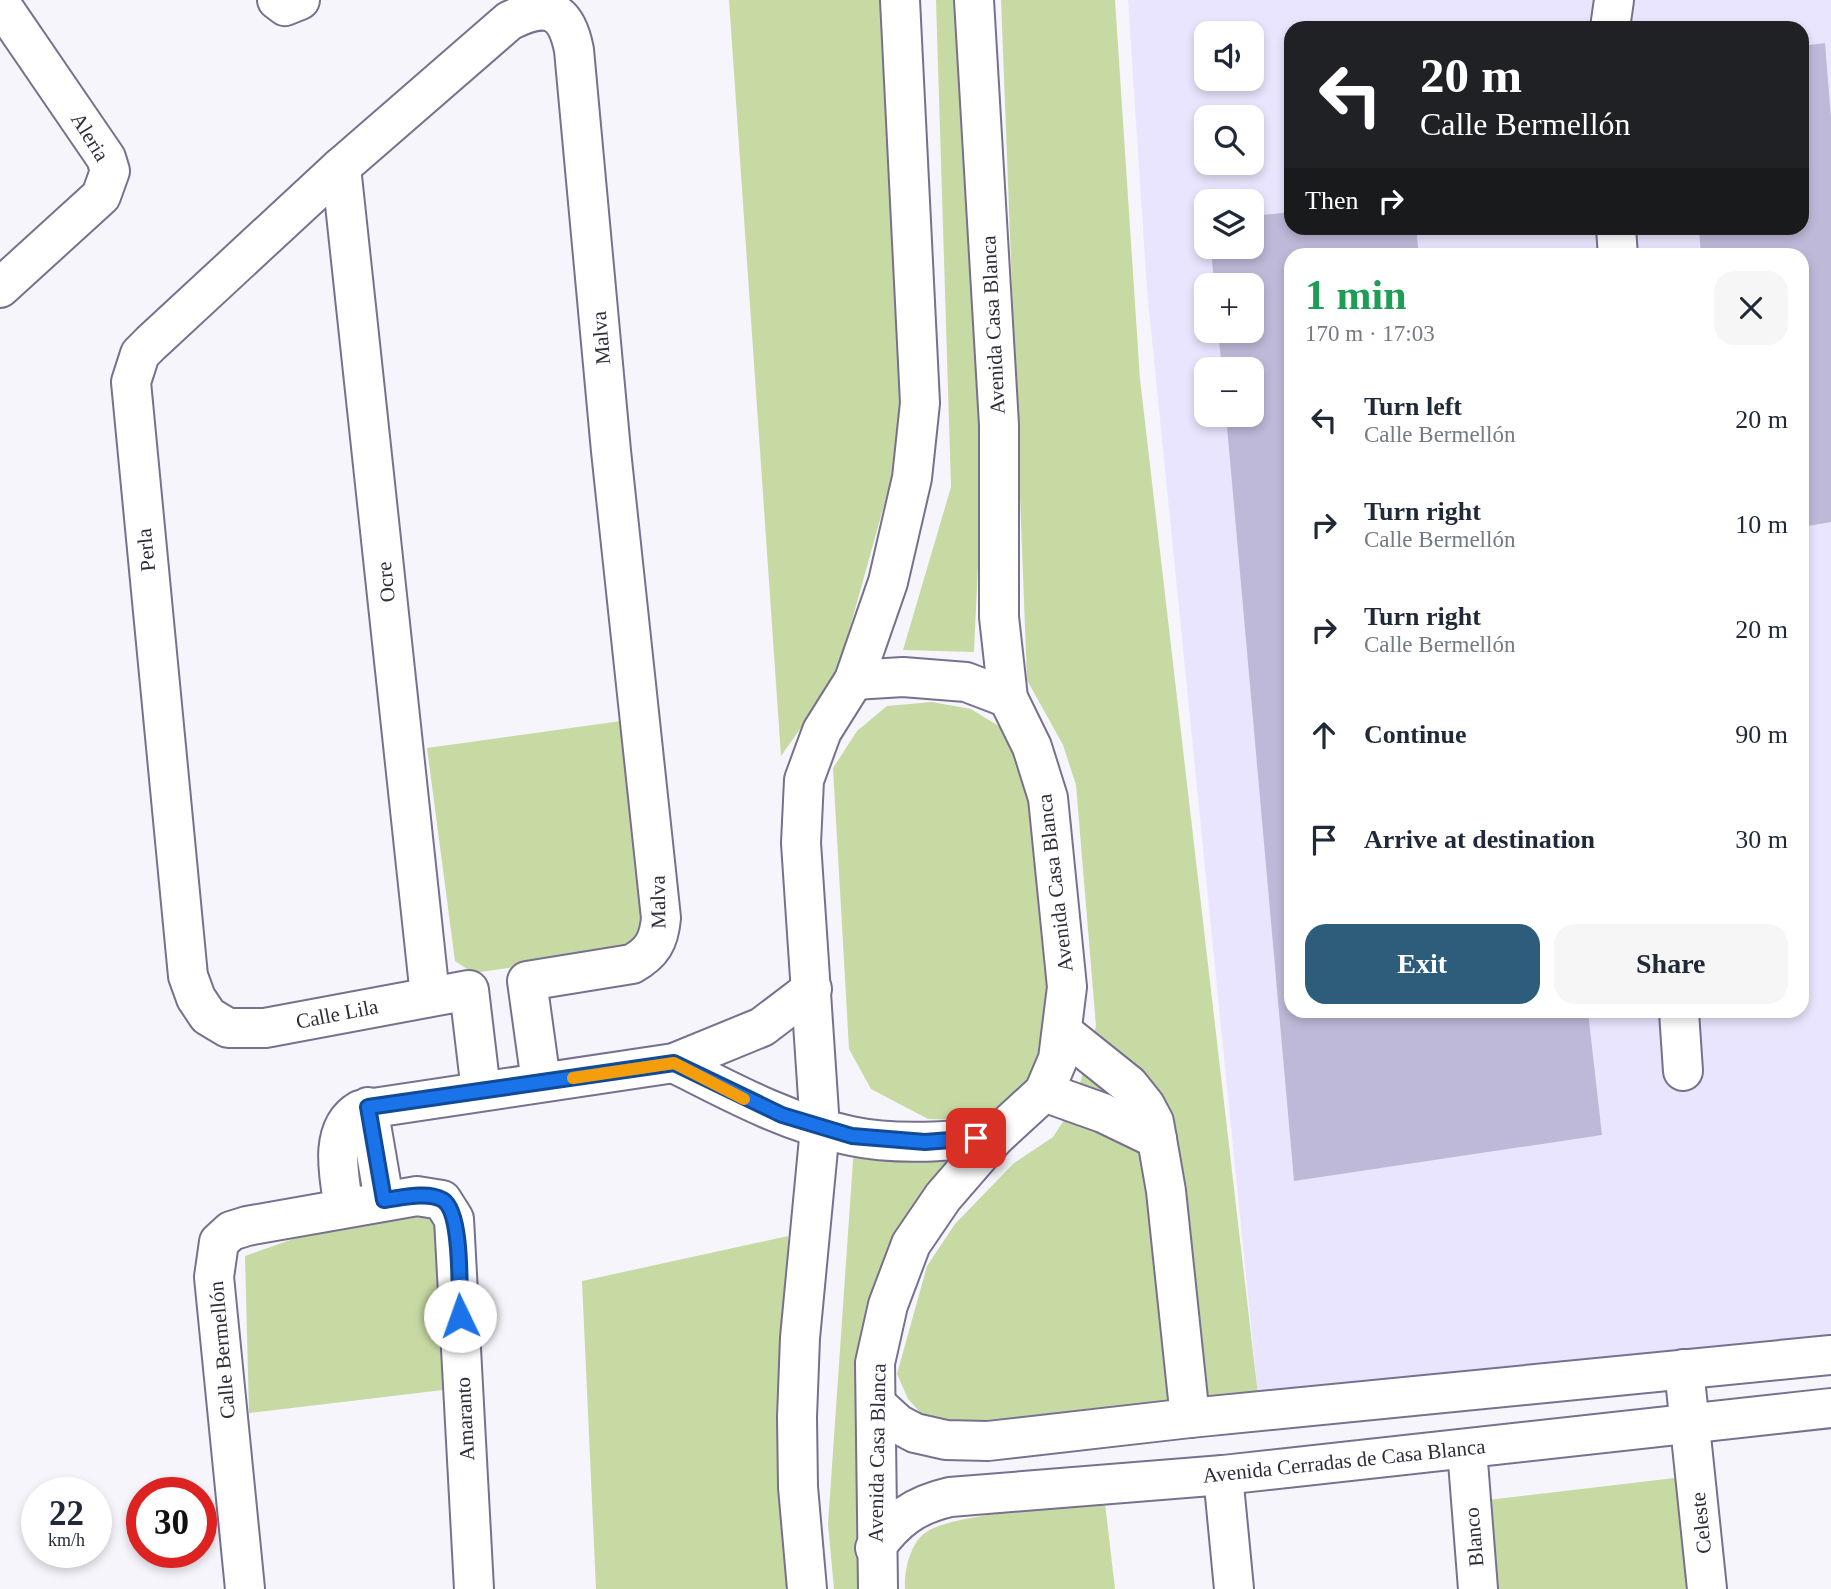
<!DOCTYPE html>
<meta charset="utf-8">
<style>
body{margin:0;font-family:"Times New Roman",serif;background:#f6f6f7;color:#1f2937;height:100vh;display:flex;flex-direction:column;font-size:26px;white-space:nowrap}
*{box-sizing:border-box;margin:0}
p{font-size:23px;color:#747a83}
.icon{flex:none;width:38px;height:38px;fill:none;stroke:currentColor;stroke-width:2;stroke-linecap:round;stroke-linejoin:round}
.map{position:relative;flex:1;overflow:hidden}
.drawer{position:absolute;left:1284px;top:248px;width:525px;height:770px;display:flex;flex-direction:column;background:#fff;border-radius:21px;box-shadow:0 4px 10px #0003}
.drawer>*{flex:none}
.hud{position:absolute;left:1284px;top:21px;width:525px;height:214px;border-radius:21px;box-shadow:0 4px 10px #0003;background:#202124;color:#fff;overflow:hidden}
.buttons{position:absolute;left:1194px;top:21px;display:grid;gap:14px}
.buttons a{display:grid;place-items:center;width:70px;height:70px;border-radius:14px;background:#fff;box-shadow:0 4px 10px #0003;font-size:35px}
.speed{position:absolute;left:21px;top:1477px;display:flex;gap:14px;font-size:35px;font-weight:700;text-align:center}
.speed>*{display:grid;place-content:center;width:91px;height:91px;border-radius:50%;background:#fff;box-shadow:0 4px 10px #0003;line-height:1}
.speed small{font-size:18px;font-weight:400}
.speed .limit{border:10px solid #d22;background:#fff;color:#111}
.pin{position:absolute;display:grid;place-items:center;width:60px;height:60px;color:#fff;margin:-30px;border-radius:14px;box-shadow:0 4px 10px #0006}
.me{position:absolute;width:77px;margin:-38px;rotate:357deg;stroke-linejoin:round;filter:drop-shadow(0 0 5px #0008)}
.turn{display:flex;align-items:center;gap:24px;height:147px;padding:0 21px;font-size:32px}
.turn .icon{width:91px;height:91px;stroke-width:2.5}
.turn b{display:block;font-size:49px;line-height:60px}
.then{display:flex;align-items:center;height:66px;padding:0 21px;background:#0003;gap:14px;font-size:26px}
.round{display:grid;place-items:center;flex:none;width:74px;height:74px;border-radius:21px;background:#f6f6f7}
.head{display:flex;align-items:center;justify-content:space-between;height:119px;padding:0 21px}
h1{font-size:42px;font-weight:800;line-height:52px;color:#1e9e55}
.action{display:flex;gap:14px;margin-top:auto;padding:14px 21px}
.action a{flex:1;height:80px;border-radius:21px;background:#2e5c7b;color:#fff;font-size:28px;font-weight:800;line-height:80px;text-align:center}
.action a+a{background:#f6f6f7;color:#1f2937}
ul{padding:0;list-style:none}
li{display:flex;align-items:center;gap:21px;height:105px;padding:0 21px}
li div{flex:1}
li b{display:block;font-size:26px}
li em{font-style:normal}
.map>svg:first-child{display:block}
.built{fill:#e9e5fe;fill-rule:evenodd}
.green{fill:#c7daa4}
.building{fill:#bfb9d9}
.lines{fill:none;stroke-linecap:round;stroke-linejoin:round}
.minor-casing{stroke:#76718e;stroke-width:42}
.minor{stroke:#fff;stroke-width:38}
.route-casing{stroke:#114b97;stroke-width:18}
.route{stroke:#1a73e8;stroke-width:12}
.slow{stroke:#f59e0b;stroke-width:12}
.labels{text-anchor:middle;stroke-width:5;stroke-linejoin:round;paint-order:stroke}
.street-label{font-size:21px;fill:#2f2d39;stroke:#fff}
</style>
<div class="map">
<svg width="1831" height="1589" viewBox="0 0 1831 1589">
<rect width="100%" height="100%" fill="#f6f5fc"/>
<!-- built -->
<path class="built" d="M1128,0H1831V1336L1258,1395L1147,290ZM1292,28H1802V228H1292ZM1206,33H1251V79H1206ZM1206,117H1251V163H1206ZM1206,201H1251V247H1206ZM1292,256H1802V1012H1292ZM1206,285H1251V331H1206ZM1206,369H1251V415H1206Z"/>
<!-- green -->
<g class="green">
<path d="M729,0H884L906,426L836,678L781,756Z"/>
<path d="M936,0H963L981,500L974,652L903,650L951,487Z"/>
<path d="M1001,0H1115L1140,379L1258,1395L960,1424L929,1422L908,1399L897,1374L927,1266L955,1224L1014,1163L1053,1137L1074,1105L1096,1026L1076,785L1063,745L1027,680Z"/>
<path d="M932,702L971,709L1005,730L1035,772L1052,1029L1035,1079L999,1111L969,1120L928,1119L871,1089L849,1049L833,768L857,731L887,706Z"/>
<path d="M621,721L651,915L630,951L473,973L455,961L427,748Z"/>
<path d="M854,1146L887,1158L948,1162L888,1245L856,1368L862,1589H834L828,1524Z"/>
<path d="M423,1205L450,1224L460,1388L249,1413L245,1256L344,1221Z"/>
<path d="M788,1236L784,1444L789,1589H596L582,1281Z"/>
<path d="M1683,1477L1691,1589H1494L1488,1500Z"/>
<path d="M1105,1503L1115,1589H905C904,1571 910,1541 928,1531C960,1512 1064,1508 1105,1503Z"/>
</g>
<!-- building -->
<g class="building">
<path d="M1825,43L1831,118V522L1802,527V256H1701L1699,228H1802V46Z"/>
<path d="M1292,212V228H1416L1419,256H1292V1012H1588L1602,1135L1294,1181L1226,415H1251V369H1222L1218,331H1251V285H1214L1211,247H1251V216Z"/>
</g>
<g class="lines">
<defs>
<g id="minor">
<path d="M277,0L285,6L300,0"/>
<path d="M0,3L106,158L110,171L101,196L0,288"/>
<path d="M1610,28L1614,0"/>
<path d="M341,167L430,996"/>
<path d="M1616,228L1618,256"/>
<path d="M854,680L903,677L966,682L1008,698"/>
<path d="M1679,1012L1683,1071"/>
<path d="M1064,1033L1129,1085L1145,1105L1154,1122L1166,1191L1190,1418"/>
<path d="M674,1063C731,1092 788,1123 851,1136C898,1146 948,1141 995,1137"/>
<path d="M481,1091L469,990L265,1028H228L208,1016L196,998L188,976L131,382L140,354L151,343L341,167L509,21C547,2 566,8 574,50L611,451L661,918C659,941 652,953 632,964L527,981L541,1082"/>
<path d="M1044,1092L1103,1113L1157,1139"/>
<path d="M368,1107L384,1200"/>
<path d="M344,1208C339,1176 328,1129 360,1110L674,1063L762,1027L812,989"/>
<path d="M1684,1369L1707,1589"/>
<path d="M876,1404L898,1424L915,1433L946,1440L988,1441L1190,1418L1831,1355"/>
<path d="M1467,1449L1478,1589"/>
<path d="M1223,1475L1234,1589"/>
<path d="M875,1548C896,1519 915,1505 950,1497L1223,1475L1831,1408"/>
<path d="M245,1589L214,1277L219,1242L231,1231L247,1226L417,1196L442,1200L454,1219L474,1589"/>
<path d="M807,1589L798,1487L797,1417L800,1338L820,1128L801,843L804,780L822,731L854,680L888,582L912,478L920,403L900,0"/>
<path d="M878,1589L875,1363L888,1305L911,1244L943,1197L995,1137L1044,1092L1058,1059L1067,987L1048,798L1032,747L1008,698L999,617V425L974,0"/>
</g>
</defs>
<!-- minor casing -->
<use href="#minor" class="minor-casing"/>
<!-- minor -->
<use href="#minor" class="minor"/>
</g>
<g class="lines">
<defs>
<path id="route" d="M460,1316C459,1293 463,1213 443,1200C427,1191 401,1198 384,1200L368,1107L674,1063L782,1115L852,1136L925,1142L976,1138"/>
</defs>
<!-- route casing -->
<use href="#route" class="route-casing"/>
<!-- route -->
<use href="#route" class="route"/>
<!-- slow -->
<path class="slow" d="M573,1078L674,1063L744,1099"/>
</g>
<g class="labels">
<!-- street labels -->
<g class="street-label">
<text transform="translate(90 137) rotate(58)" y="7">Aleria</text>
<text transform="translate(993 325) rotate(-93)" y="7">Avenida Casa Blanca</text>
<text transform="translate(601 338) rotate(-95)" y="7">Malva</text>
<text transform="translate(146 550) rotate(-96)" y="7">Perla</text>
<text transform="translate(386 582) rotate(-96)" y="7">Ocre</text>
<text transform="translate(1055 883) rotate(-97)" y="7">Avenida Casa Blanca</text>
<text transform="translate(658 902) rotate(-91)" y="7">Malva</text>
<text transform="translate(337 1014) rotate(-11)" y="7">Calle Lila</text>
<text transform="translate(222 1350) rotate(-95)" y="7">Calle Bermellón</text>
<text transform="translate(465 1419) rotate(-93)" y="7">Amaranto</text>
<text transform="translate(877 1453) rotate(-89)" y="7">Avenida Casa Blanca</text>
<text transform="translate(1344 1461) rotate(-6)" y="7">Avenida Cerradas de Casa Blanca</text>
<text transform="translate(1701 1523) rotate(-96)" y="7">Celeste</text>
<text transform="translate(1474 1537) rotate(-95)" y="7">Blanco</text>
</g>
</g>
</svg>
<div class="buttons">
<a><svg class="icon" aria-label="sound" viewBox="0 0 24 24"><path d="M4 9h4l5-4v14l-5-4H4zM17 9q2 3 0 6"/></svg></a>
<a><svg class="icon" aria-label="search" viewBox="0 0 24 24"><circle cx="10" cy="10" r="6"/><path d="M15 15l6 6"/></svg></a>
<a><svg class="icon" aria-label="layers" viewBox="0 0 24 24"><path d="M12 4l9 5-9 5-9-5zM3 14l9 5 9-5"/></svg></a>
<a>+</a>
<a>−</a>
</div>
<div class="speed"><div>22<small>km/h</small></div><div class="limit">30</div></div>
<div class="pin" style="left:976px;top:1138px;background:#d93025"><svg class="icon" aria-label="arrive" viewBox="0 0 24 24"><path d="M6 21V4h12l-3 4 3 4H6"/></svg></div>
<svg class="me" style="left:460px;top:1316px" viewBox="-20 -20 40 40"><circle r="19" fill="#fff"/><path d="M0-13L10 11 0 6-10 11z" fill="#1a73e8"/></svg>
<div class="hud">
<div class="turn"><svg class="icon" aria-label="left" viewBox="0 0 24 24"><path d="M17 20v-9H6M10 6l-5 5 5 5"/></svg><div><b>20 m</b>Calle Bermellón</div></div>
<div class="then">Then<svg class="icon" aria-label="right" viewBox="0 0 24 24"><path d="M7 20v-9h11M14 6l5 5-5 5"/></svg></div>
</div>
<section class="drawer">
<div class="head"><div><h1>1 min</h1><p>170 m · 17:03</p></div><a class="round"><svg class="icon" aria-label="close" viewBox="0 0 24 24"><path d="M6 6l12 12M18 6L6 18"/></svg></a></div>
<ul>
<li><svg class="icon" aria-label="left" viewBox="0 0 24 24"><path d="M17 20v-9H6M10 6l-5 5 5 5"/></svg><div><b>Turn left</b><p>Calle Bermellón</p></div><em>20 m</em></li>
<li><svg class="icon" aria-label="right" viewBox="0 0 24 24"><path d="M7 20v-9h11M14 6l5 5-5 5"/></svg><div><b>Turn right</b><p>Calle Bermellón</p></div><em>10 m</em></li>
<li><svg class="icon" aria-label="right" viewBox="0 0 24 24"><path d="M7 20v-9h11M14 6l5 5-5 5"/></svg><div><b>Turn right</b><p>Calle Bermellón</p></div><em>20 m</em></li>
<li><svg class="icon" aria-label="ahead" viewBox="0 0 24 24"><path d="M12 20V5M6 11l6-6 6 6"/></svg><div><b>Continue</b></div><em>90 m</em></li>
<li><svg class="icon" aria-label="arrive" viewBox="0 0 24 24"><path d="M6 21V4h12l-3 4 3 4H6"/></svg><div><b>Arrive at destination</b></div><em>30 m</em></li>
</ul>
<div class="action"><a>Exit</a><a>Share</a></div>
</section>
</div>
